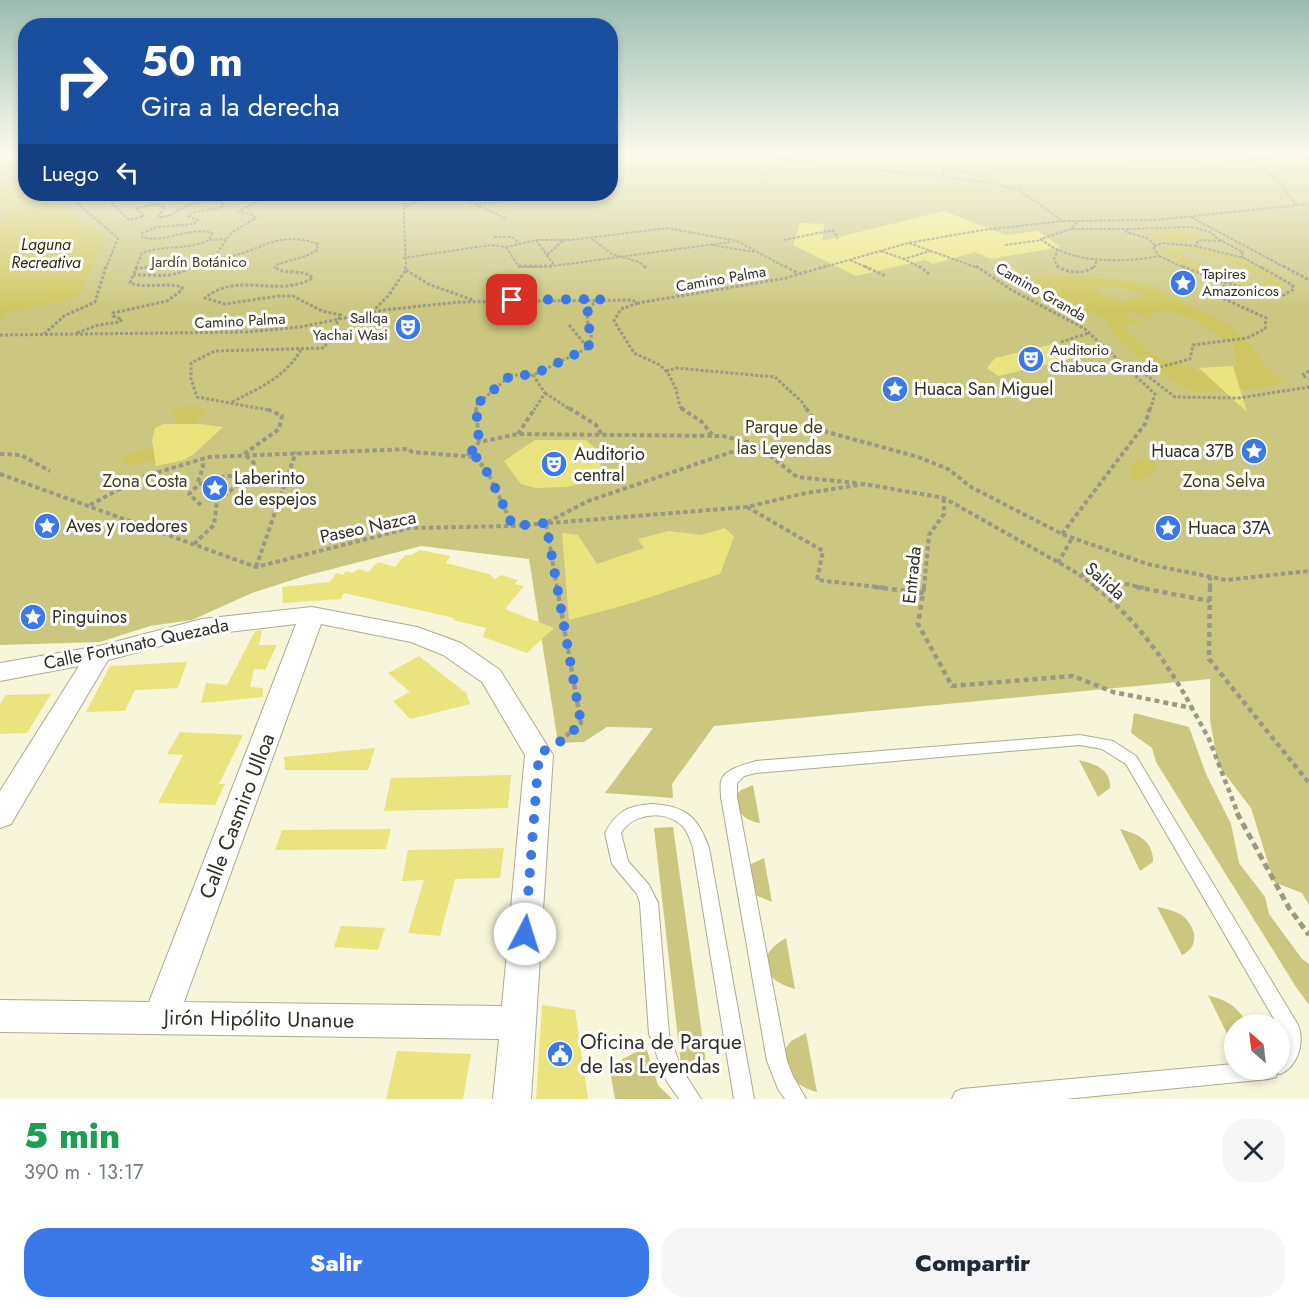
<!DOCTYPE html>
<html lang="es">
<meta charset="utf-8">
<style>
body{margin:0;font-family:Jost,sans-serif;background:#f6f6f7;color:#1f2937;height:100vh;display:flex;flex-direction:column;font-size:22px;white-space:nowrap}
*{box-sizing:border-box;margin:0}
p{font-size:20px;color:#747a83}
.icon{flex:none;width:33px;height:33px;fill:none;stroke:currentColor;stroke-width:2;stroke-linecap:round;stroke-linejoin:round}
.map{position:relative;height:1099px;overflow:hidden}
.panel{display:flex;flex-direction:column;background:#fff;flex:1}
.panel>*{flex:none}
.top-card{position:absolute;left:18px;top:18px;width:600px;height:183px;border-radius:24px;box-shadow:0 3px 9px #0003;background:#1a4fa0;color:#fff;overflow:hidden}
.needle{width:39px;rotate:332deg}
.tools{position:absolute;left:1224px;top:1014px;display:grid;gap:12px}
.tools a{display:grid;place-items:center;width:66px;height:66px;border-radius:50%;background:#fff;box-shadow:0 3px 9px #0003;font-size:30px}
.pin{position:absolute;display:grid;place-items:center;width:51px;height:51px;color:#fff;margin:-26px;border-radius:12px;box-shadow:0 3px 9px #0006}
.me{position:absolute;width:66px;margin:-33px;rotate:5deg;stroke-linejoin:round;filter:drop-shadow(0 0 4px #0008)}
.turn{display:flex;align-items:center;gap:21px;height:126px;padding:0 24px;font-size:27px}
.turn .icon{width:78px;height:78px;stroke-width:2.5}
.turn b{display:block;font-size:42px;line-height:51px}
.then{display:flex;align-items:center;height:57px;padding:0 24px;background:#0003;gap:12px;font-size:22px}
.round{display:grid;place-items:center;flex:none;width:63px;height:63px;border-radius:24px;background:#f6f6f7}
.head{display:flex;align-items:center;justify-content:space-between;height:102px;padding:0 24px}
h1{font-size:36px;font-weight:800;line-height:45px;color:#1e9e55}
.button{display:flex;gap:12px;margin-top:auto;padding:12px 24px}
.button a{flex:1;height:69px;border-radius:24px;background:#3b79e8;color:#fff;font-size:24px;font-weight:800;line-height:69px;text-align:center}
.button a+a{background:#f6f6f7;color:#1f2937}
.map>svg:first-child{display:block}
.green{fill:#cbc781}
.water{fill:#cec761;fill-rule:evenodd}
.building{fill:#eae47e}
.lines{fill:none;stroke-linecap:round;stroke-linejoin:round}
.service-casing{stroke:#acab91;stroke-width:2}
.minor-casing{stroke:#acab91;stroke-width:2}
.path-far4{stroke:#9a9985;stroke-width:2;stroke-dasharray:3 1.5;stroke-linecap:butt}
.path-far3{stroke:#9a9985;stroke-width:3;stroke-dasharray:3 2;stroke-linecap:butt}
.path-far2{stroke:#9a9985;stroke-width:4;stroke-dasharray:4.5 3;stroke-linecap:butt}
.path-far1{stroke:#9a9985;stroke-width:4.5;stroke-dasharray:5 4;stroke-linecap:butt}
.path{stroke:#9a9985;stroke-width:5;stroke-dasharray:7 4.5;stroke-linecap:butt}
.service{fill:#fff;fill-rule:evenodd}
.minor{fill:#fff;fill-rule:evenodd}
.route{stroke:#3b79e8;stroke-width:10;stroke-dasharray:0 18}
.labels{text-anchor:middle;stroke-width:6;stroke-linejoin:round;paint-order:stroke}
.far-park-label{font-size:15px;fill:#444116;stroke:#fff}
.far-poi-label{font-size:15px;fill:#2f2f24;stroke:#fff;text-anchor:start}
.far-street-label{font-size:15px;fill:#2f2f24;stroke:#fff}
.far-water-label{font-size:16px;font-style:italic;fill:#2f2c00;stroke:#fff}
.poi-label{font-size:18px;fill:#2f2f24;stroke:#fff;text-anchor:start}
.park-label{font-size:18px;fill:#444116;stroke:#fff}
.street-label{font-size:18px;fill:#2f2f24;stroke:#fff}
.near-street-label{font-size:21px;fill:#2f2f24;stroke:#fff}
.near-poi-label{font-size:21px;fill:#2f2f24;stroke:#fff;text-anchor:start}
</style>
<div class="map">
<svg width="1309" height="1099" viewBox="0 0 1309 1099">
<rect width="100%" height="100%" fill="#f7f6da"/>
<!-- green -->
<g class="green">
<path d="M0,155H25L26,194H610L611,155H1309V905L1302,893L1274,882L1251,808L1218,765L1210,720V679L714,726L672,784L673,798L605,793L653,728L607,727L584,742L558,743L529,559L421,546L305,576L252,593L192,620L150,626L100,642L0,645Z"/>
<path d="M1134,713L1189,727L1206,774L1231,824L1239,863L1265,897L1269,914L1302,959L1309,964V1005L1296,987L1156,762L1152,748L1131,733Z"/>
<path d="M1079,760C1095,764 1111,769 1110,788L1098,797Z"/>
<path d="M753,785L760,823C743,820 736,812 736,795L741,790Z"/>
<path d="M673,827L706,1063L681,1065L654,828Z"/>
<path d="M1120,829C1138,834 1153,840 1153,862L1140,871Z"/>
<path d="M764,858L772,902L753,894L746,870L751,864Z"/>
<path d="M1157,907C1166,909 1178,911 1185,918C1197,930 1199,947 1182,955Z"/>
<path d="M786,938L795,989C763,981 753,956 786,938Z"/>
<path d="M1208,995C1230,1002 1235,1005 1248,1024H1234V1048Z"/>
<path d="M806,1033L817,1092C792,1085 787,1074 785,1049L791,1041Z"/>
<path d="M646,1047L658,1085L672,1099H615L609,1066Z"/>
</g>
<!-- water -->
<g class="water">
<path d="M0,155H25L26,194H45L51,200L103,234V245L80,295L76,298L3,314L4,320L0,321V225L7,212L6,208L0,204V178L15,174L23,166L19,162L0,160Z"/>
<path d="M1176,229L1209,237L1192,240L1193,243L1163,242L1140,232Z"/>
<path d="M1177,245C1214,251 1256,258 1283,286L1280,290C1238,288 1191,274 1159,248ZM1181,250C1214,256 1242,264 1270,283C1244,288 1201,268 1179,253Z"/>
<path d="M1054,274L1129,281L1152,287L1231,326L1251,345L1265,365L1285,383L1258,388L1197,393L1172,382L1141,359L1120,341L1105,320L1073,302L1039,289L1033,277ZM1108,286L1122,287L1142,295C1125,306 1111,301 1095,290ZM1169,311L1194,320L1233,345L1236,356L1235,366L1226,369L1228,373H1199L1195,367C1185,368 1154,357 1147,350C1138,341 1134,334 1123,328L1132,322L1140,326L1145,325L1124,314L1131,312L1157,321L1148,313Z"/>
<path d="M193,405L208,411L195,422L204,431L160,461L127,465L120,457L165,442L177,425L172,408Z"/>
<path d="M1138,459L1151,460L1158,467L1142,481L1132,478L1130,467Z"/>
</g>
<!-- building -->
<g class="building">
<path d="M944,211L1005,235L1038,231L1061,247L991,259L975,252L933,264L925,260L856,276L793,245L800,223L824,224L822,241Z"/>
<path d="M1057,343L1083,356L998,376L987,368L995,358Z"/>
<path d="M1233,366L1247,412L1199,368Z"/>
<path d="M163,424H200L223,427L194,454L184,460L156,466L152,440L155,428Z"/>
<path d="M535,440H586L599,452L602,460L600,468L593,476L582,483L567,487L535,488L521,484L504,461Z"/>
<path d="M725,528L734,537L720,574L629,604L569,620L562,533L578,535L597,564L644,548L638,539L669,531L701,535Z"/>
<path d="M420,550L450,556L446,563L489,574L495,579L501,575L518,580L515,584L524,586L505,609L554,628L527,653L483,637L486,628L453,620L454,618L344,593L341,599L283,603L282,587L330,582L336,573L343,575L346,571L352,573L359,569L368,572L378,562L395,567L405,555H411Z"/>
<path d="M262,630L259,645H277L265,670L254,669L250,687L263,688V697L201,703L206,683L227,685L255,631Z"/>
<path d="M419,656L466,693L470,704L410,719L393,701L410,692L388,673Z"/>
<path d="M187,662L178,688L135,690L125,711L86,712L110,666Z"/>
<path d="M51,694L27,733L0,734V704L6,695Z"/>
<path d="M180,732L243,735L219,784H225L215,805L158,803L183,755L167,754Z"/>
<path d="M375,748L368,770H285L284,757Z"/>
<path d="M511,775L508,808L384,811L391,778Z"/>
<path d="M391,829L386,849L275,850L282,830Z"/>
<path d="M504,848L500,878L455,879L440,936L408,933L424,880L402,881L408,850Z"/>
<path d="M341,926L385,928L378,950L334,947Z"/>
<path d="M542,1005L575,1010L588,1099H536Z"/>
<path d="M397,1051L471,1054L463,1099H386Z"/>
</g>
<g class="lines">
<defs>
<g id="service">
<path d="M1080,735L1113,741L1136,756L1298,1025C1305,1042 1298,1067 1280,1074L1277,1073L1276,1077L1269,1079L1065,1099H952L955,1092L962,1089L1234,1064V1070H1280L1281,1032L1280,1024H1277L1126,764L1102,749L1080,745L756,773L744,776L737,783V797L787,1061L793,1076L806,1099H785L778,1089L767,1061L721,797C721,792 720,786 721,781C725,768 745,765 756,761Z"/>
<path d="M652,804C686,806 698,817 709,848L754,1099H734L693,848C690,839 687,829 679,823C662,810 632,814 621,833L628,861L649,885L658,903L669,1034L681,1068L701,1099H679L666,1080L649,1034L640,903L637,894L612,864L605,833C617,811 627,806 652,804Z"/>
</g>
<path id="minor" d="M312,607L417,627L461,643L500,670L553,755L531,1099H493L499,1039L0,1032V1000L149,1002L296,624L202,635L108,660L11,824L0,828V791L79,666L0,681V663L99,646L202,619ZM321,624L411,642L443,655L482,682L525,755L502,1006L184,1002Z"/>
</defs>
<!-- service casing -->
<use href="#service" class="service-casing"/>
<!-- minor casing -->
<use href="#minor" class="minor-casing"/>
<!-- path-far4 -->
<g class="path-far4">
<path d="M746,155L986,182L1019,190L1063,221L983,230L908,243L821,268"/>
<path d="M828,155L836,164"/>
<path d="M610,159L637,155"/>
<path d="M1254,161L1281,183L1296,205"/>
<path d="M955,164L1005,167L1170,162L1219,164L1300,155"/>
<path d="M0,166L12,167L0,174"/>
<path d="M947,169L984,175L998,168"/>
<path d="M943,177V171L955,164L946,155"/>
<path d="M66,194L118,238L106,268"/>
<path d="M102,194H118"/>
<path d="M157,194C169,203 183,200 196,194"/>
<path d="M212,194L251,196L257,201L238,212L251,214L256,218L232,232L217,253L218,258C259,255 274,228 318,244L317,250L306,256L278,264L274,268"/>
<path d="M403,194L406,268"/>
<path d="M454,194L507,219"/>
<path d="M475,204L591,194"/>
<path d="M405,207L434,194"/>
<path d="M1191,217L1286,268"/>
<path d="M1063,221L1155,220L1309,204"/>
<path d="M1077,222L1071,229L1041,239C1070,264 1123,263 1159,256L1153,247L1162,243L1195,246L1199,240L1223,241"/>
<path d="M1072,229H1128"/>
<path d="M494,237H512L519,243"/>
<path d="M592,239L612,254L639,262L646,268"/>
<path d="M210,240L226,239"/>
<path d="M536,240L554,265"/>
<path d="M784,240L833,230L838,239"/>
<path d="M909,243L978,268"/>
<path d="M712,245L754,252"/>
<path d="M1005,245L1042,240"/>
<path d="M1155,245L1147,238L1126,232L1128,229L1192,227L1210,232L1218,239L1243,252L1241,255L1243,257"/>
<path d="M1195,246L1244,258L1262,268"/>
<path d="M506,247L519,267H546L730,242"/>
<path d="M881,251L904,259"/>
<path d="M547,255L564,240"/>
<path d="M1159,256L1185,268"/>
<path d="M403,258L491,245L506,247L536,240H571L667,228L737,241L787,268"/>
<path d="M850,260L868,268"/>
<path d="M136,268L142,253C164,245 188,250 209,240L212,233C188,226 166,244 142,237V233L157,227L194,224L198,220L188,216L192,213L223,207L224,203C214,200 200,202 189,205C176,209 175,217 158,217L165,207L155,204L137,208L144,216L129,220L111,202L135,198L140,194"/>
<path d="M144,268L187,262L191,266L189,268"/>
<path d="M191,268L213,265L221,258"/>
<path d="M921,268L904,259L930,251"/>
<path d="M1058,268L1054,259L1058,250"/>
<path d="M1094,268L1097,259"/>
</g>
<!-- path-far3 -->
<g class="path-far3">
<path d="M519,266H553"/>
<path d="M644,266L646,268"/>
<path d="M785,266L799,274"/>
<path d="M864,266L886,276"/>
<path d="M919,266L929,274"/>
<path d="M976,266L1010,289L1085,329L1155,394L1150,410"/>
<path d="M1057,266C1067,273 1085,275 1095,266"/>
<path d="M1182,266C1214,280 1247,290 1282,296L1294,289L1292,285L1259,266"/>
<path d="M1283,266L1309,280"/>
<path d="M190,268L203,266"/>
<path d="M135,269L152,266"/>
<path d="M406,270L428,284L473,300"/>
<path d="M133,275C153,274 174,280 191,266"/>
<path d="M1225,285L1217,293L1220,297L1266,318L1265,329L1247,338L1193,345L1190,359L1153,369L1145,374L1175,397L1239,398L1309,387"/>
<path d="M638,303L621,309L614,321L634,353L660,365L668,373L676,389L680,407L684,410"/>
<path d="M372,312L388,296L406,270L405,266"/>
<path d="M569,325L588,348"/>
<path d="M77,333L98,325L120,322L122,319L113,316V313L167,301L182,290V287C165,282 147,289 130,283L137,266"/>
<path d="M44,334L64,316L95,302L106,266"/>
<path d="M0,335L248,332L300,327L384,310L459,302L632,300L638,303L786,278L827,266"/>
<path d="M1061,342L1089,333"/>
<path d="M1077,352L1108,349"/>
<path d="M666,371L676,368L775,377L802,402L807,410"/>
<path d="M1309,371L1302,375L1309,379"/>
<path d="M533,375L545,393L534,410"/>
<path d="M545,393L571,410"/>
<path d="M232,402C261,387 286,377 302,348"/>
<path d="M268,410L197,397L191,379V363L215,351L324,348L341,315L322,311L293,296H278L225,304L205,298C240,270 276,299 313,278C303,268 282,276 274,266"/>
<path d="M476,410V405L511,375H533L588,348L592,334C586,322 584,309 597,301"/>
</g>
<!-- path-far2 -->
<g class="path-far2">
<path d="M476,408L479,442"/>
<path d="M569,408L596,425L602,435"/>
<path d="M681,408L702,422L712,435"/>
<path d="M806,408L820,430L918,457L948,469L971,487L1062,534L1147,564L1226,580L1309,571"/>
<path d="M518,434L535,408"/>
<path d="M0,454L21,455L50,471"/>
<path d="M467,456L479,442L518,434L723,436L755,444L797,477L857,483"/>
<path d="M0,474L256,567L410,528L513,526L747,507L801,494L864,484L944,498L1077,573L1097,588"/>
<path d="M198,482L203,467L202,459"/>
<path d="M90,505L142,477L209,457L409,449L412,452L476,457L489,475L513,526"/>
<path d="M201,505L189,494C206,475 224,476 248,476"/>
<path d="M747,507L823,551L817,580L886,588"/>
<path d="M1062,534L1145,424L1150,408"/>
<path d="M194,544L214,525L217,501L249,476L254,463L244,454L279,429L282,416L265,408"/>
<path d="M1058,563L1072,538"/>
<path d="M256,567L296,452"/>
<path d="M1081,574L1144,588"/>
<path d="M557,588L546,523L588,501L755,444"/>
<path d="M924,588L929,535L944,514V498"/>
<path d="M1210,588V577"/>
</g>
<!-- path-far1 -->
<g class="path-far1">
<path d="M557,587L581,723L558,743"/>
<path d="M874,587L924,593"/>
<path d="M924,587L918,624L952,686L1073,676L1113,692L1192,708L1209,739L1238,814"/>
<path d="M1095,587C1135,618 1168,663 1192,708"/>
<path d="M1136,587L1210,601"/>
<path d="M1210,587L1209,659L1309,783"/>
</g>
<!-- path -->
<path class="path" d="M1237,813L1289,908L1309,935"/>
<!-- service -->
<use href="#service" class="service"/>
<!-- minor -->
<use href="#minor" class="minor"/>
</g>
<!-- sky -->
<linearGradient id="sky" x2="0" y2="1"><stop stop-color="#9dbcb2"/><stop offset="0.5" stop-color="#fbfbee"/><stop offset="1" stop-color="#fbfbee" stop-opacity="0"/></linearGradient>
<rect width="1309" height="309" fill="url(#sky)"/>
<g class="lines">
<!-- route -->
<path class="route" d="M512,300L601,299L593,303L588,310L586,322L592,334L588,348L533,375H511L476,405L479,442L467,457H476L489,475L513,526L546,523L581,723L566,738L539,754L525,934"/>
</g>
<!-- icons -->
<defs>
<symbol id="sight-disc" viewBox="-11 -11 22 22"><circle r="9.5" fill="#3b79e8" stroke="#fff"/><path d="M0-6L1.8-2.2L6-1.7L2.9 1.2L3.7 5.4L0 3.3L-3.7 5.4L-2.9 1.2L-6-1.7L-1.8-2.2Z" fill="#fff"/></symbol>
<symbol id="theatre-disc" viewBox="-11 -11 22 22"><circle r="9.5" fill="#3b79e8" stroke="#fff"/><path d="M-5-5.5Q0-4 5-5.5V0Q5 5 0 6Q-5 5-5 0ZM-3.3-2.5H-1v1.5H-3.3ZM1-2.5H3.3v1.5H1ZM-2.8 1Q0 5.5 2.8 1Z" fill="#fff"/></symbol>
<symbol id="civic-disc" viewBox="-11 -11 22 22"><circle r="9.5" fill="#3b79e8" stroke="#fff"/><path d="M-.6-6.5H3V-4.5H.6V-3L4-1V1h2V6H-6V1h2V-1L-.6-3ZM-1.2 2.5V6h2.4V2.5Z" fill="#fff"/></symbol>
</defs>
<g fill-rule="evenodd">
<use href="#sight-disc" x="1168" y="268" width="30" height="30"/>
<use href="#theatre-disc" x="393" y="312" width="30" height="30"/>
<use href="#theatre-disc" x="1016" y="344" width="30" height="30"/>
<use href="#sight-disc" x="880" y="374" width="30" height="30"/>
<use href="#sight-disc" x="1239" y="436" width="30" height="30"/>
<use href="#theatre-disc" x="539" y="449" width="30" height="30"/>
<use href="#sight-disc" x="200" y="473" width="30" height="30"/>
<use href="#sight-disc" x="32" y="511" width="30" height="30"/>
<use href="#sight-disc" x="1153" y="513" width="30" height="30"/>
<use href="#sight-disc" x="18" y="602" width="30" height="30"/>
<use href="#civic-disc" x="545" y="1039" width="30" height="30"/>
</g>
<g class="labels">
<!-- far-park labels -->
<g class="far-park-label">
<text x="199" y="267">Jardín Botánico</text>
</g>
<!-- far-poi labels -->
<g class="far-poi-label">
<text x="1202" y="279">Tapires<tspan x="1202" dy="17">Amazonicos</tspan></text>
<text x="388" y="323" text-anchor="end">Sallqa<tspan x="388" dy="17">Yachai Wasi</tspan></text>
<text x="1050" y="355">Auditorio<tspan x="1050" dy="17">Chabuca Granda</tspan></text>
</g>
<!-- far-street labels -->
<g class="far-street-label">
<text transform="translate(721 279) rotate(-10)" y="5">Camino Palma</text>
<text transform="translate(1041 292) rotate(30)" y="5">Camino Granda</text>
<text transform="translate(240 321) rotate(-3)" y="5">Camino Palma</text>
</g>
<!-- far-water labels -->
<g class="far-water-label">
<text x="46" y="250">Laguna<tspan x="46" dy="18">Recreativa</tspan></text>
</g>
<!-- poi labels -->
<g class="poi-label">
<text x="914" y="395">Huaca San Miguel</text>
<text x="1234" y="457" text-anchor="end">Huaca 37B</text>
<text x="574" y="460">Auditorio<tspan x="574" dy="21">central</tspan></text>
<text x="234" y="484">Laberinto<tspan x="234" dy="21">de espejos</tspan></text>
<text x="66" y="532">Aves y roedores</text>
<text x="1188" y="534">Huaca 37A</text>
<text x="52" y="623">Pinguinos</text>
</g>
<!-- park labels -->
<g class="park-label">
<text x="784" y="433">Parque de<tspan x="784" dy="21">las Leyendas</tspan></text>
<text x="145" y="487">Zona Costa</text>
<text x="1224" y="487">Zona Selva</text>
</g>
<!-- street labels -->
<g class="street-label">
<text transform="translate(368 527) rotate(-12)" y="6">Paseo Nazca</text>
<text transform="translate(912 575) rotate(-84)" y="6">Entrada</text>
<text transform="translate(1105 581) rotate(41)" y="6">Salida</text>
<text transform="translate(136 644) rotate(-12)" y="6">Calle Fortunato Quezada</text>
</g>
<!-- near-street labels -->
<g class="near-street-label">
<text transform="translate(237 816) rotate(-69)" y="7">Calle Casmiro Ulloa</text>
<text transform="translate(259 1019) rotate(1)" y="7">Jirón Hipólito Unanue</text>
</g>
<!-- near-poi labels -->
<g class="near-poi-label">
<text x="580" y="1049">Oficina de Parque<tspan x="580" dy="24">de las Leyendas</tspan></text>
</g>
</g>
</svg>
<div class="tools">
<a><svg class="needle" viewBox="-14 -14 28 28"><path d="M0-13l5 13h-10z" fill="#e53935"/><path d="M0 13l5-13h-10z" fill="#747a83"/></svg></a>
</div>
<div class="pin" style="left:512px;top:300px;background:#d93025"><svg class="icon" aria-label="arrive" viewBox="0 0 24 24"><path d="M6 21V4h12l-3 4 3 4H6"/></svg></div>
<svg class="me" style="left:525px;top:934px" viewBox="-20 -20 40 40"><circle r="19" fill="#fff"/><path d="M0-13L10 11 0 6-10 11z" fill="#3b79e8"/></svg>
<div class="top-card">
<div class="turn"><svg class="icon" aria-label="right" viewBox="0 0 24 24"><path d="M7 20v-9h11M14 6l5 5-5 5"/></svg><div><b>50 m</b>Gira a la derecha</div></div>
<div class="then">Luego<svg class="icon" aria-label="left" viewBox="0 0 24 24"><path d="M17 20v-9H6M10 6l-5 5 5 5"/></svg></div>
</div>
</div>
<section class="panel">
<div class="head"><div><h1>5 min</h1><p>390 m · 13:17</p></div><a class="round"><svg class="icon" aria-label="close" viewBox="0 0 24 24"><path d="M6 6l12 12M18 6L6 18"/></svg></a></div>
<div class="button"><a>Salir</a><a>Compartir</a></div>
</section>
